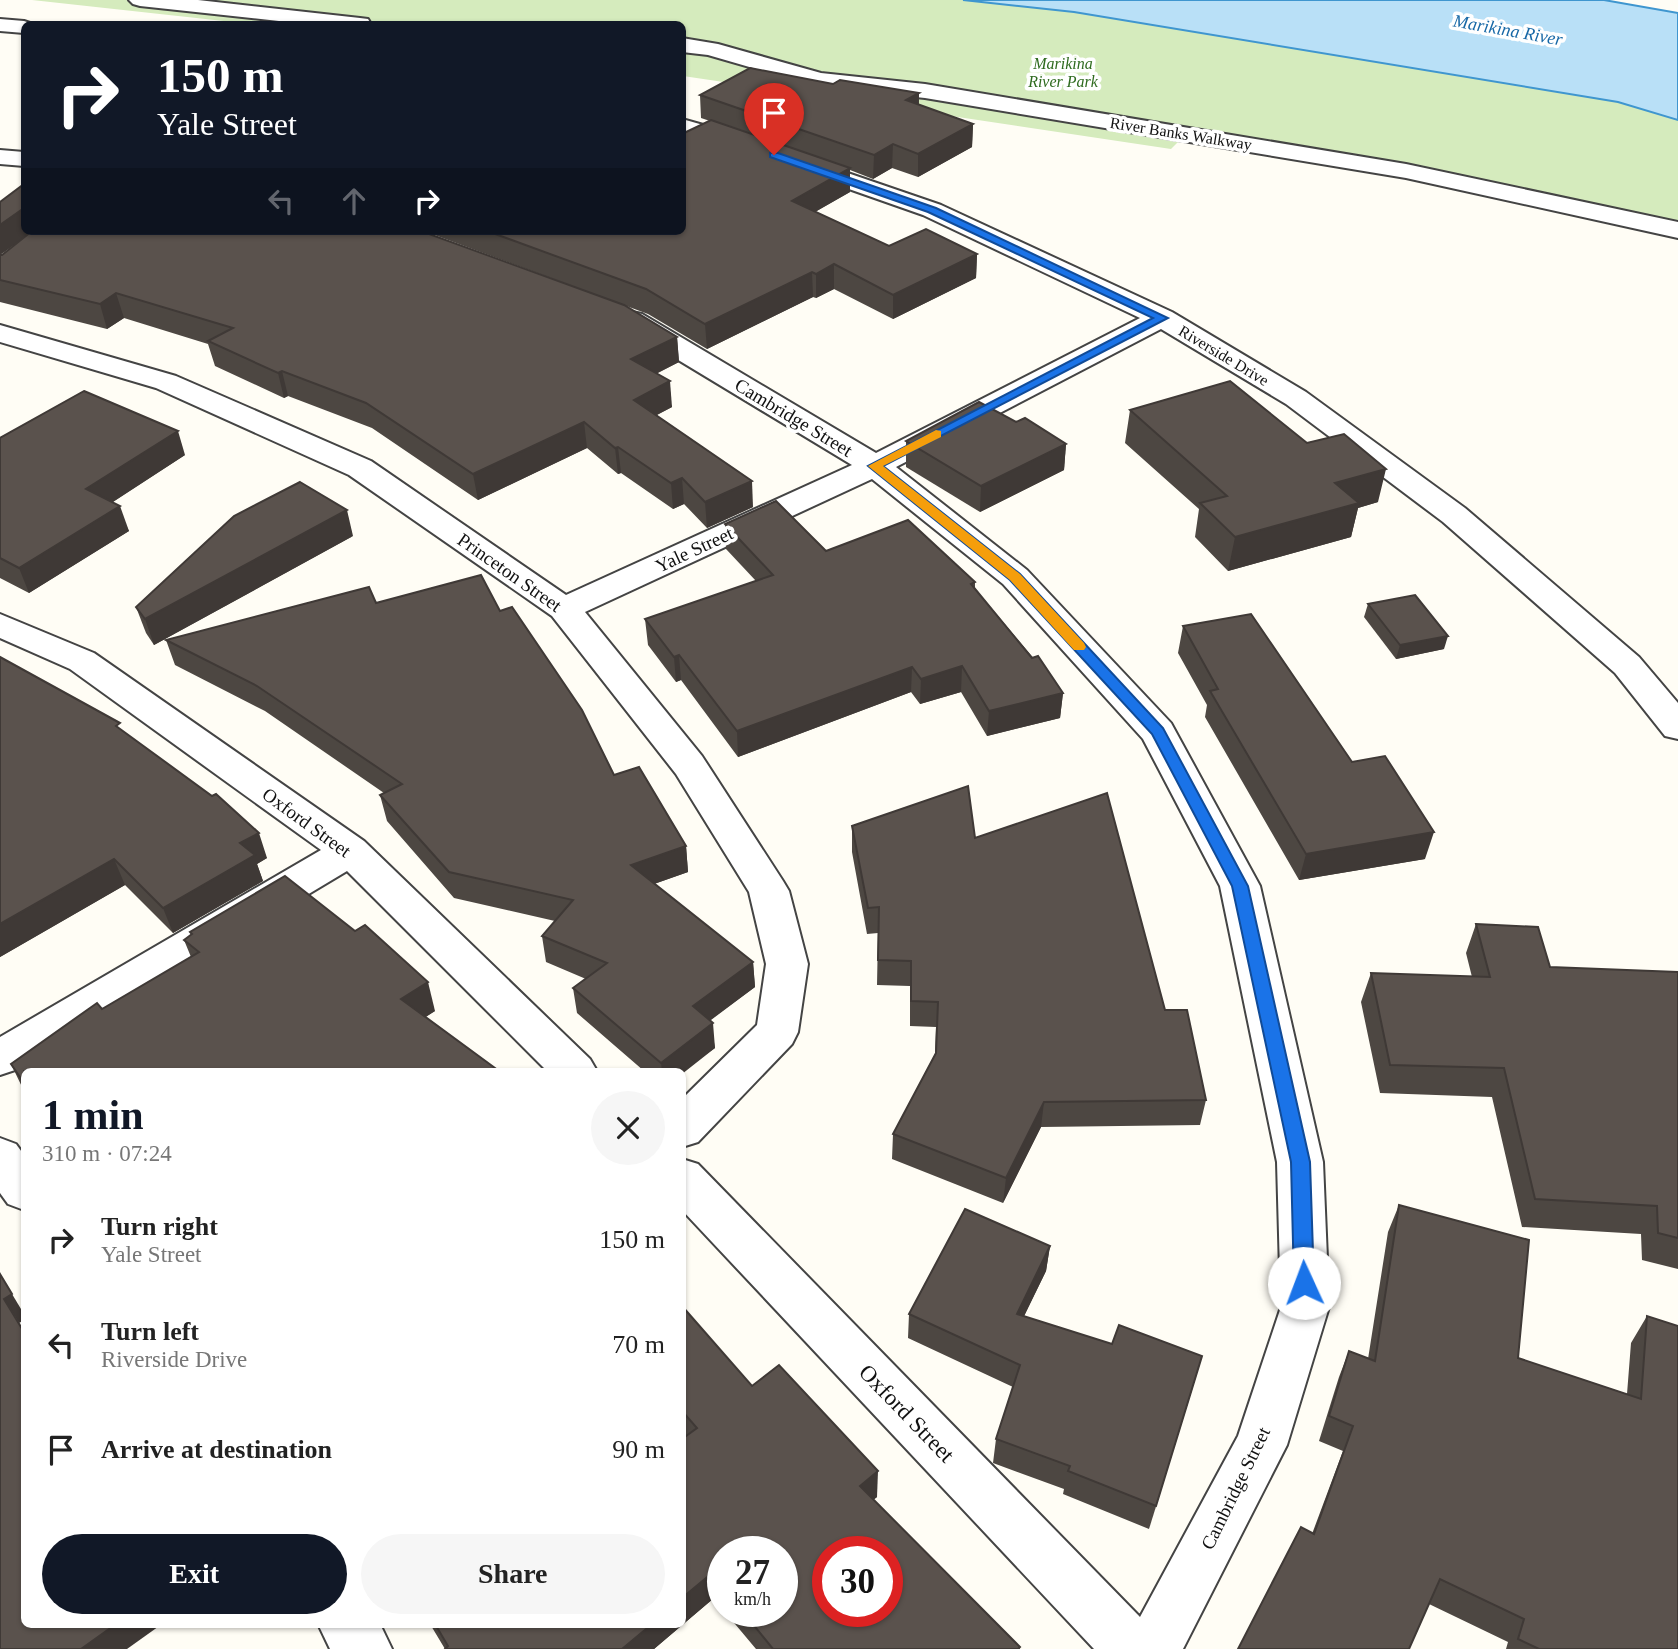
<!DOCTYPE html>
<meta charset="utf-8">
<style>
body{margin:0;font-family:"Times New Roman",serif;background:#f6f6f6;color:#222;height:100vh;display:flex;flex-direction:column;font-size:26px;white-space:nowrap}
*{box-sizing:border-box;margin:0}
p{font-size:23px;color:#767676}
.icon{flex:none;width:38px;height:38px;fill:none;stroke:currentColor;stroke-width:2;stroke-linecap:round;stroke-linejoin:round}
.map{position:relative;flex:1;overflow:hidden}
.sheet{position:absolute;left:21px;top:1068px;width:665px;height:560px;display:flex;flex-direction:column;background:#fff;border-radius:10px;box-shadow:0 2px 5px #0004}
.sheet>*{flex:none}
.hud{position:absolute;left:21px;top:21px;width:665px;height:214px;border-radius:10px;box-shadow:0 2px 5px #0004;background:#111827;color:#fff;overflow:hidden}
.speed{position:absolute;left:707px;top:1536px;display:flex;gap:14px;font-size:35px;font-weight:700;text-align:center}
.speed>*{display:grid;place-content:center;width:91px;height:91px;border-radius:50%;background:#fff;box-shadow:0 2px 5px #0004;line-height:1}
.speed small{font-size:18px;font-weight:400}
.speed .limit{border:10px solid #d22;background:#fff;color:#111}
.pin{position:absolute;display:grid;place-items:center;width:60px;height:60px;color:#fff;margin:-72px -30px;border-radius:50% 50% 50% 0;rotate:-45deg;box-shadow:0 0 7px #0007}
.pin .icon{rotate:45deg}
.me{position:absolute;width:77px;margin:-38px;rotate:358deg;stroke-linejoin:round;filter:drop-shadow(0 0 5px #0008)}
.turn{display:flex;align-items:center;gap:24px;height:147px;padding:0 21px;font-size:32px}
.turn .icon{width:91px;height:91px;stroke-width:2.5}
.turn b{display:block;font-size:49px;line-height:60px}
.lanes{display:flex;align-items:center;height:66px;padding:0 21px;background:#0003;justify-content:center;gap:35px;direction:ltr}
.lanes .off{opacity:.35}
.round{display:grid;place-items:center;flex:none;width:74px;height:74px;border-radius:37px;background:#f6f6f6}
.overview{display:flex;align-items:center;justify-content:space-between;height:119px;padding:0 21px}
h1{font-size:42px;font-weight:700;line-height:52px;color:#111827}
.primary-button{display:flex;gap:14px;margin-top:auto;padding:14px 21px}
.primary-button a{flex:1;height:80px;border-radius:42px;background:#111827;color:#fff;font-size:28px;font-weight:700;line-height:80px;text-align:center}
.primary-button a+a{background:#f6f6f6;color:#222}
ul{padding:0;list-style:none}
li{display:flex;align-items:center;gap:21px;height:105px;padding:0 21px}
li div{flex:1}
li b{display:block;font-size:26px}
li em{font-style:normal}
.map>svg:first-child{display:block}
.green{fill:#d5ebbd}
.water{fill:#b9e0f7;stroke:#3f96cf;stroke-width:2}
.lines{fill:none;stroke-linecap:round;stroke-linejoin:round}
.street-casing{stroke:#444;stroke-width:4}
.street{fill:#fff;fill-rule:evenodd}
.wall{fill:#4d4742}
.shaded-wall{fill:#3f3936}
.building{fill:#5a524d;stroke:#3f3936;stroke-width:2;fill-rule:evenodd}
.route{fill:#1a73e8;stroke:#114b97;stroke-width:2}
.slow{fill:#f59e0b}
.labels{text-anchor:middle;stroke-width:7;stroke-linejoin:round;paint-order:stroke}
.far-park-label{font-size:16px;font-style:italic;fill:#2f6b1f;stroke:#fff}
.far-street-label{font-size:16px;fill:#111;stroke:#fff}
.far-water-label{font-size:18px;font-style:italic;fill:#1768a6;stroke:#fff}
.street-label{font-size:19px;fill:#111;stroke:#fff}
.near-street-label{font-size:23px;fill:#111;stroke:#fff}
</style>
<div class="map">
<svg width="1678" height="1649" viewBox="0 0 1678 1649">
<rect width="100%" height="100%" fill="#fffdf5"/>
<!-- green -->
<path class="green" d="M32,0H963L1074,12L1618,102L1678,120V222L1191,129L1171,149L683,76L682,24H251Z"/>
<!-- water -->
<path class="water" d="M963,0H1604L1678,13V120L1618,102L1074,12Z"/>
<g class="lines">
<defs>
<g id="street">
<path d="M129,0H198L360,18L368,19L371,24H306L140,6L133,4Z"/>
<path d="M0,19L24,21L33,24H24V33L0,31Z"/>
<path d="M682,38L718,44L821,73L925,84L1406,164L1678,222V238L1406,178L925,98L819,87L708,55L682,52Z"/>
<path d="M682,119L753,139L756,144L753,149L744,151L682,134Z"/>
<path d="M0,150L24,152V166L0,164Z"/>
<path d="M801,157L941,205L1172,312L1306,392L1465,508L1639,657L1678,703V739L1665,736L1615,673L1443,522L1286,404L1161,329L896,467L1027,570L1171,723L1260,886L1323,1162L1329,1307L1287,1445L1183,1649H1094L682,1210V1159L698,1164L1140,1617L1238,1436L1281,1307L1277,1162L1220,886L1143,739L1003,584L872,479L585,612L702,756L783,881L789,891L808,964L798,1032L792,1044L698,1142L682,1147V1099L757,1025L766,964L749,892L676,774L552,616L349,475L156,388L0,342V325L176,376L371,461L566,595L852,465L622,326L618,320L622,314L632,312L642,314L876,453L1140,318L923,215L792,169L789,164L792,159Z"/>
<path d="M0,614L94,653L364,841L590,1059L597,1071H547L347,871L15,1070L0,1075V1037L321,850L70,669L0,638Z"/>
<path d="M0,1138L16,1144L24,1155V1210L8,1204L0,1193Z"/>
<path d="M318,1624H380L392,1649H330Z"/>
</g>
</defs>
<!-- street casing -->
<use href="#street" class="street-casing"/>
<!-- street -->
<use href="#street" class="street"/>
</g>
<!-- wall -->
<g class="wall">
<path d="M833,84L919,93V105L973,124L972,147L918,177L892,168L873,179L850,170V192L815,212L889,246L977,254L976,278L893,319L834,289L816,298L813,297L707,349L648,314L432,234L422,231H682L710,121L701,118L700,95Z"/>
<path d="M24,231L677,337L679,362L656,374L672,407L657,415L753,507L707,528L684,504L673,509L621,473L618,474L587,448L478,500L372,428L288,396L284,398L215,366L208,344L124,318L107,329L0,302V255H2L19,241L0,255Z"/>
<path d="M1130,410L1378,502L1358,508L1351,537L1228,571L1195,537L1199,509L1125,443Z"/>
<path d="M0,438L185,455L113,502L129,531L29,593L0,578Z"/>
<path d="M906,441L1066,444L1064,470L980,512L906,467Z"/>
<path d="M725,524L826,551L975,582V589L1063,693L1060,718L987,736L961,692L920,704L911,692L738,757L681,680L676,682L648,645L645,619L756,581L726,549Z"/>
<path d="M353,536L154,645L146,633L136,607Z"/>
<path d="M376,603L500,611L614,775L686,846L688,872L654,884L753,962L755,987L710,1020L715,1048L682,1071H644L577,1013L573,988L586,979L546,962L542,936L555,921L454,898L387,821L380,795L384,793L265,711L175,665L166,640Z"/>
<path d="M1368,604L1444,649L1396,659L1364,617Z"/>
<path d="M1183,626L1352,762L1425,859L1299,880L1205,717L1207,705L1178,653Z"/>
<path d="M0,657L123,731L267,858L257,864L263,881L173,933L125,885L0,957Z"/>
<path d="M852,826L975,838L1165,1010L1206,1100L1200,1125L1041,1127L1003,1203L892,1159L893,1134L935,1054L936,1027L910,1026V986L877,985L878,933L867,934L852,852Z"/>
<path d="M1476,924L1550,967L1678,972V1269L1642,1260L1641,1234L1522,1227L1492,1097L1380,1093L1361,1002L1371,973L1472,977L1466,953Z"/>
<path d="M190,932L435,1011L425,1017L24,1071V1091L11,1064L102,1009L191,957L184,940L191,935Z"/>
<path d="M1399,1205L1518,1358L1627,1394L1631,1343L1647,1316L1678,1649H1506L1508,1642L1429,1604L1312,1534L1343,1451L1319,1441L1339,1377L1349,1351L1368,1359L1388,1232Z"/>
<path d="M1050,1246L1046,1271L1024,1316L1195,1380L1149,1529L1063,1494L1064,1489L993,1463L996,1439L1013,1387L908,1338L909,1314Z"/>
<path d="M682,1306L752,1386L877,1497L873,1500L1020,1647V1649H756L725,1612H782L723,1552V1609L714,1598L654,1649H445L430,1624H682L685,1436L682,1433Z"/>
</g>
<!-- shaded-wall -->
<g class="shaded-wall">
<path d="M919,93L918,116L906,100Z"/>
<path d="M973,124L972,147L918,177V154Z"/>
<path d="M893,144L892,168L873,179L874,155Z"/>
<path d="M850,168V192L792,225V201Z"/>
<path d="M24,208V231H33L0,255V225Z"/>
<path d="M977,254L976,278L893,319V295Z"/>
<path d="M834,264V289L816,298V274Z"/>
<path d="M812,272L813,297L707,349L705,324Z"/>
<path d="M116,293L124,318L107,329L100,304Z"/>
<path d="M677,337L679,362L633,385L631,359Z"/>
<path d="M282,371L288,396L284,398L278,373Z"/>
<path d="M670,381L672,407L637,425L634,400Z"/>
<path d="M584,422L587,448L478,500L473,474Z"/>
<path d="M178,431L185,455L94,514L86,489Z"/>
<path d="M1066,444L1064,470L980,512L981,486Z"/>
<path d="M618,447L621,473L618,474L615,448Z"/>
<path d="M1386,469L1378,502L1358,508L1351,537L1228,571L1235,537L1335,483Z"/>
<path d="M682,478L684,504L673,509L671,483Z"/>
<path d="M752,481L753,507L707,528L705,502Z"/>
<path d="M120,506L129,531L29,593L19,568Z"/>
<path d="M347,510L353,536L154,645L145,619Z"/>
<path d="M1448,636L1444,649L1396,659L1400,645Z"/>
<path d="M679,655L681,680L676,682L674,657Z"/>
<path d="M962,666L961,692L920,704L921,679Z"/>
<path d="M912,667L911,692L738,757L737,731Z"/>
<path d="M1063,693L1060,718L987,736L989,711Z"/>
<path d="M1434,832L1425,859L1299,880L1306,854Z"/>
<path d="M259,833L267,858L257,864L263,881L173,933L163,908L240,843Z"/>
<path d="M686,846L688,872L634,891L631,865Z"/>
<path d="M114,859L125,885L0,957V924Z"/>
<path d="M753,962L755,987L695,1032L693,1006Z"/>
<path d="M428,982L435,1011L409,1028L401,999Z"/>
<path d="M713,1023L715,1048L682,1074V1071H662L661,1063Z"/>
<path d="M1044,1102L1041,1127L1003,1203L1006,1178Z"/>
<path d="M1050,1246L1046,1271L1013,1339L1017,1314Z"/>
<path d="M12,1294L24,1314V1320L19,1323L4,1299Z"/>
<path d="M1202,1356L1195,1380L1149,1529L1156,1506Z"/>
<path d="M878,1471L877,1497L859,1511L860,1486Z"/>
<path d="M711,1574L714,1598L654,1649H622L652,1624H682V1598Z"/>
<path d="M116,1624H162L127,1649H81Z"/>
</g>
<!-- building -->
<g class="building">
<path d="M750,68L833,84L840,80L919,93L906,100L973,124L918,154L893,144L874,155L700,95Z"/>
<path d="M711,120L850,168L792,201L889,246L926,229L977,254L893,295L834,264L816,274L812,272L705,324L646,289L487,231H682V134Z"/>
<path d="M24,184V208L0,225V202Z"/>
<path d="M32,231H421L624,305L677,337L631,359L670,381L634,400L752,481L705,502L682,478L671,483L618,447L615,448L584,422L473,474L366,403L282,371L278,373L208,341L233,328L116,293L100,304L0,280V255H2Z"/>
<path d="M1230,381L1307,443L1344,434L1386,469L1335,483L1359,503L1235,537L1200,503L1227,496L1130,410Z"/>
<path d="M84,391L178,431L86,489L120,506L19,568L0,558V438Z"/>
<path d="M979,402L1016,422L1025,418L1066,444L981,486L906,441Z"/>
<path d="M300,482L347,510L145,619L136,607L234,516Z"/>
<path d="M776,501L826,551L908,520L975,582L971,584L1032,658L1038,656L1063,693L989,711L962,666L921,679L912,667L737,731L679,655L674,657L645,619L773,575L725,524Z"/>
<path d="M481,575L500,611L512,607L582,710L614,775L639,767L686,846L631,865L753,962L693,1006L713,1023L661,1063L573,988L607,963L542,936L573,900L449,872L380,795L402,784L257,686L166,640L369,587L376,603Z"/>
<path d="M1415,595L1448,636L1400,645L1368,604Z"/>
<path d="M1251,614L1352,762L1385,756L1434,832L1306,854L1210,691L1218,689L1183,626Z"/>
<path d="M0,657L120,723L116,726L212,796L216,794L259,833L240,843L255,855L163,908L114,859L0,924Z"/>
<path d="M968,786L975,838L1107,793L1165,1010H1187L1206,1100L1044,1102L1006,1178L893,1134L936,1053L938,1002L911,1001V961L878,960L879,907L868,908L852,826Z"/>
<path d="M285,876L355,931L365,925L428,982L401,999L499,1071H24V1083L11,1064L97,1003L102,1009L199,952L184,940L192,934L190,932Z"/>
<path d="M1476,924L1538,927L1550,967L1678,972V1238L1658,1233L1657,1206L1535,1199L1504,1068L1390,1065L1371,973L1490,977Z"/>
<path d="M1399,1205L1529,1240L1518,1358L1641,1399L1647,1316L1678,1326V1649H1539L1518,1639L1524,1619L1440,1579L1409,1649H1238L1301,1527L1314,1534L1353,1426L1329,1416L1349,1351L1375,1361Z"/>
<path d="M965,1209L1050,1246L1017,1314L1112,1344L1119,1325L1202,1356L1156,1506L1068,1471L1070,1466L996,1439L1020,1365L909,1314Z"/>
<path d="M0,1274L12,1294L4,1299L24,1332V1624H116L81,1649H0Z"/>
<path d="M682,1306L752,1386L779,1365L878,1471L860,1486L1020,1647L1018,1649H773L743,1612H782V1552H723V1588L711,1574L682,1598V1439L697,1428L682,1411ZM828,1552H887V1612H828Z"/>
<path d="M435,1624H652L622,1649H445L448,1646Z"/>
</g>
<!-- route -->
<path class="route" d="M770,153H778L936,208L1168,318L883,466L1020,574L1163,728L1248,886L1310,1162L1314,1283L1311,1289L1304,1292L1297,1289L1294,1283L1291,1162L1232,886L1152,734L1010,580L868,466L1153,318L928,212L770,157Z"/>
<!-- slow -->
<path class="slow" d="M936,430L941,431V437L883,466L1020,574L1084,643L1086,647L1084,650H1074L1010,580L868,466Z"/>
<g class="labels">
<!-- far-park labels -->
<g class="far-park-label">
<text x="1063" y="69">Marikina<tspan x="1063" dy="18">River Park</tspan></text>
</g>
<!-- far-street labels -->
<g class="far-street-label">
<text transform="translate(1181 133) rotate(9)" y="6">River Banks Walkway</text>
<text transform="translate(1224 355) rotate(31)" y="6">Riverside Drive</text>
</g>
<!-- far-water labels -->
<g class="far-water-label">
<text transform="translate(1508 30) rotate(10)" y="6">Marikina River</text>
</g>
<!-- street labels -->
<g class="street-label">
<text transform="translate(794 417) rotate(31)" y="7">Cambridge Street</text>
<text transform="translate(694 549) rotate(-25)" y="7">Yale Street</text>
<text transform="translate(510 572) rotate(35)" y="7">Princeton Street</text>
<text transform="translate(307 822) rotate(36)" y="7">Oxford Street</text>
<text transform="translate(1235 1488) rotate(-64)" y="7">Cambridge Street</text>
</g>
<!-- near-street labels -->
<g class="near-street-label">
<text transform="translate(907 1413) rotate(46)" y="8">Oxford Street</text>
</g>
</g>
</svg>
<div class="speed"><div>27<small>km/h</small></div><div class="limit">30</div></div>
<div class="pin" style="left:774px;top:155px;background:#d93025"><svg class="icon" aria-label="arrive" viewBox="0 0 24 24"><path d="M6 21V4h12l-3 4 3 4H6"/></svg></div>
<svg class="me" style="left:1304px;top:1283px" viewBox="-20 -20 40 40"><circle r="19" fill="#fff"/><path d="M0-13L10 11 0 6-10 11z" fill="#1a73e8"/></svg>
<div class="hud">
<div class="turn"><svg class="icon" aria-label="right" viewBox="0 0 24 24"><path d="M7 20v-9h11M14 6l5 5-5 5"/></svg><div><b>150 m</b>Yale Street</div></div>
<div class="lanes"><svg class="icon off" aria-label="left" viewBox="0 0 24 24"><path d="M17 20v-9H6M10 6l-5 5 5 5"/></svg><svg class="icon off" aria-label="ahead" viewBox="0 0 24 24"><path d="M12 20V5M6 11l6-6 6 6"/></svg><svg class="icon" aria-label="right" viewBox="0 0 24 24"><path d="M7 20v-9h11M14 6l5 5-5 5"/></svg></div>
</div>
<section class="sheet">
<div class="overview"><div><h1>1 min</h1><p>310 m · 07:24</p></div><a class="round"><svg class="icon" aria-label="close" viewBox="0 0 24 24"><path d="M6 6l12 12M18 6L6 18"/></svg></a></div>
<ul>
<li><svg class="icon" aria-label="right" viewBox="0 0 24 24"><path d="M7 20v-9h11M14 6l5 5-5 5"/></svg><div><b>Turn right</b><p>Yale Street</p></div><em>150 m</em></li>
<li><svg class="icon" aria-label="left" viewBox="0 0 24 24"><path d="M17 20v-9H6M10 6l-5 5 5 5"/></svg><div><b>Turn left</b><p>Riverside Drive</p></div><em>70 m</em></li>
<li><svg class="icon" aria-label="arrive" viewBox="0 0 24 24"><path d="M6 21V4h12l-3 4 3 4H6"/></svg><div><b>Arrive at destination</b></div><em>90 m</em></li>
</ul>
<div class="primary-button"><a>Exit</a><a>Share</a></div>
</section>
</div>
